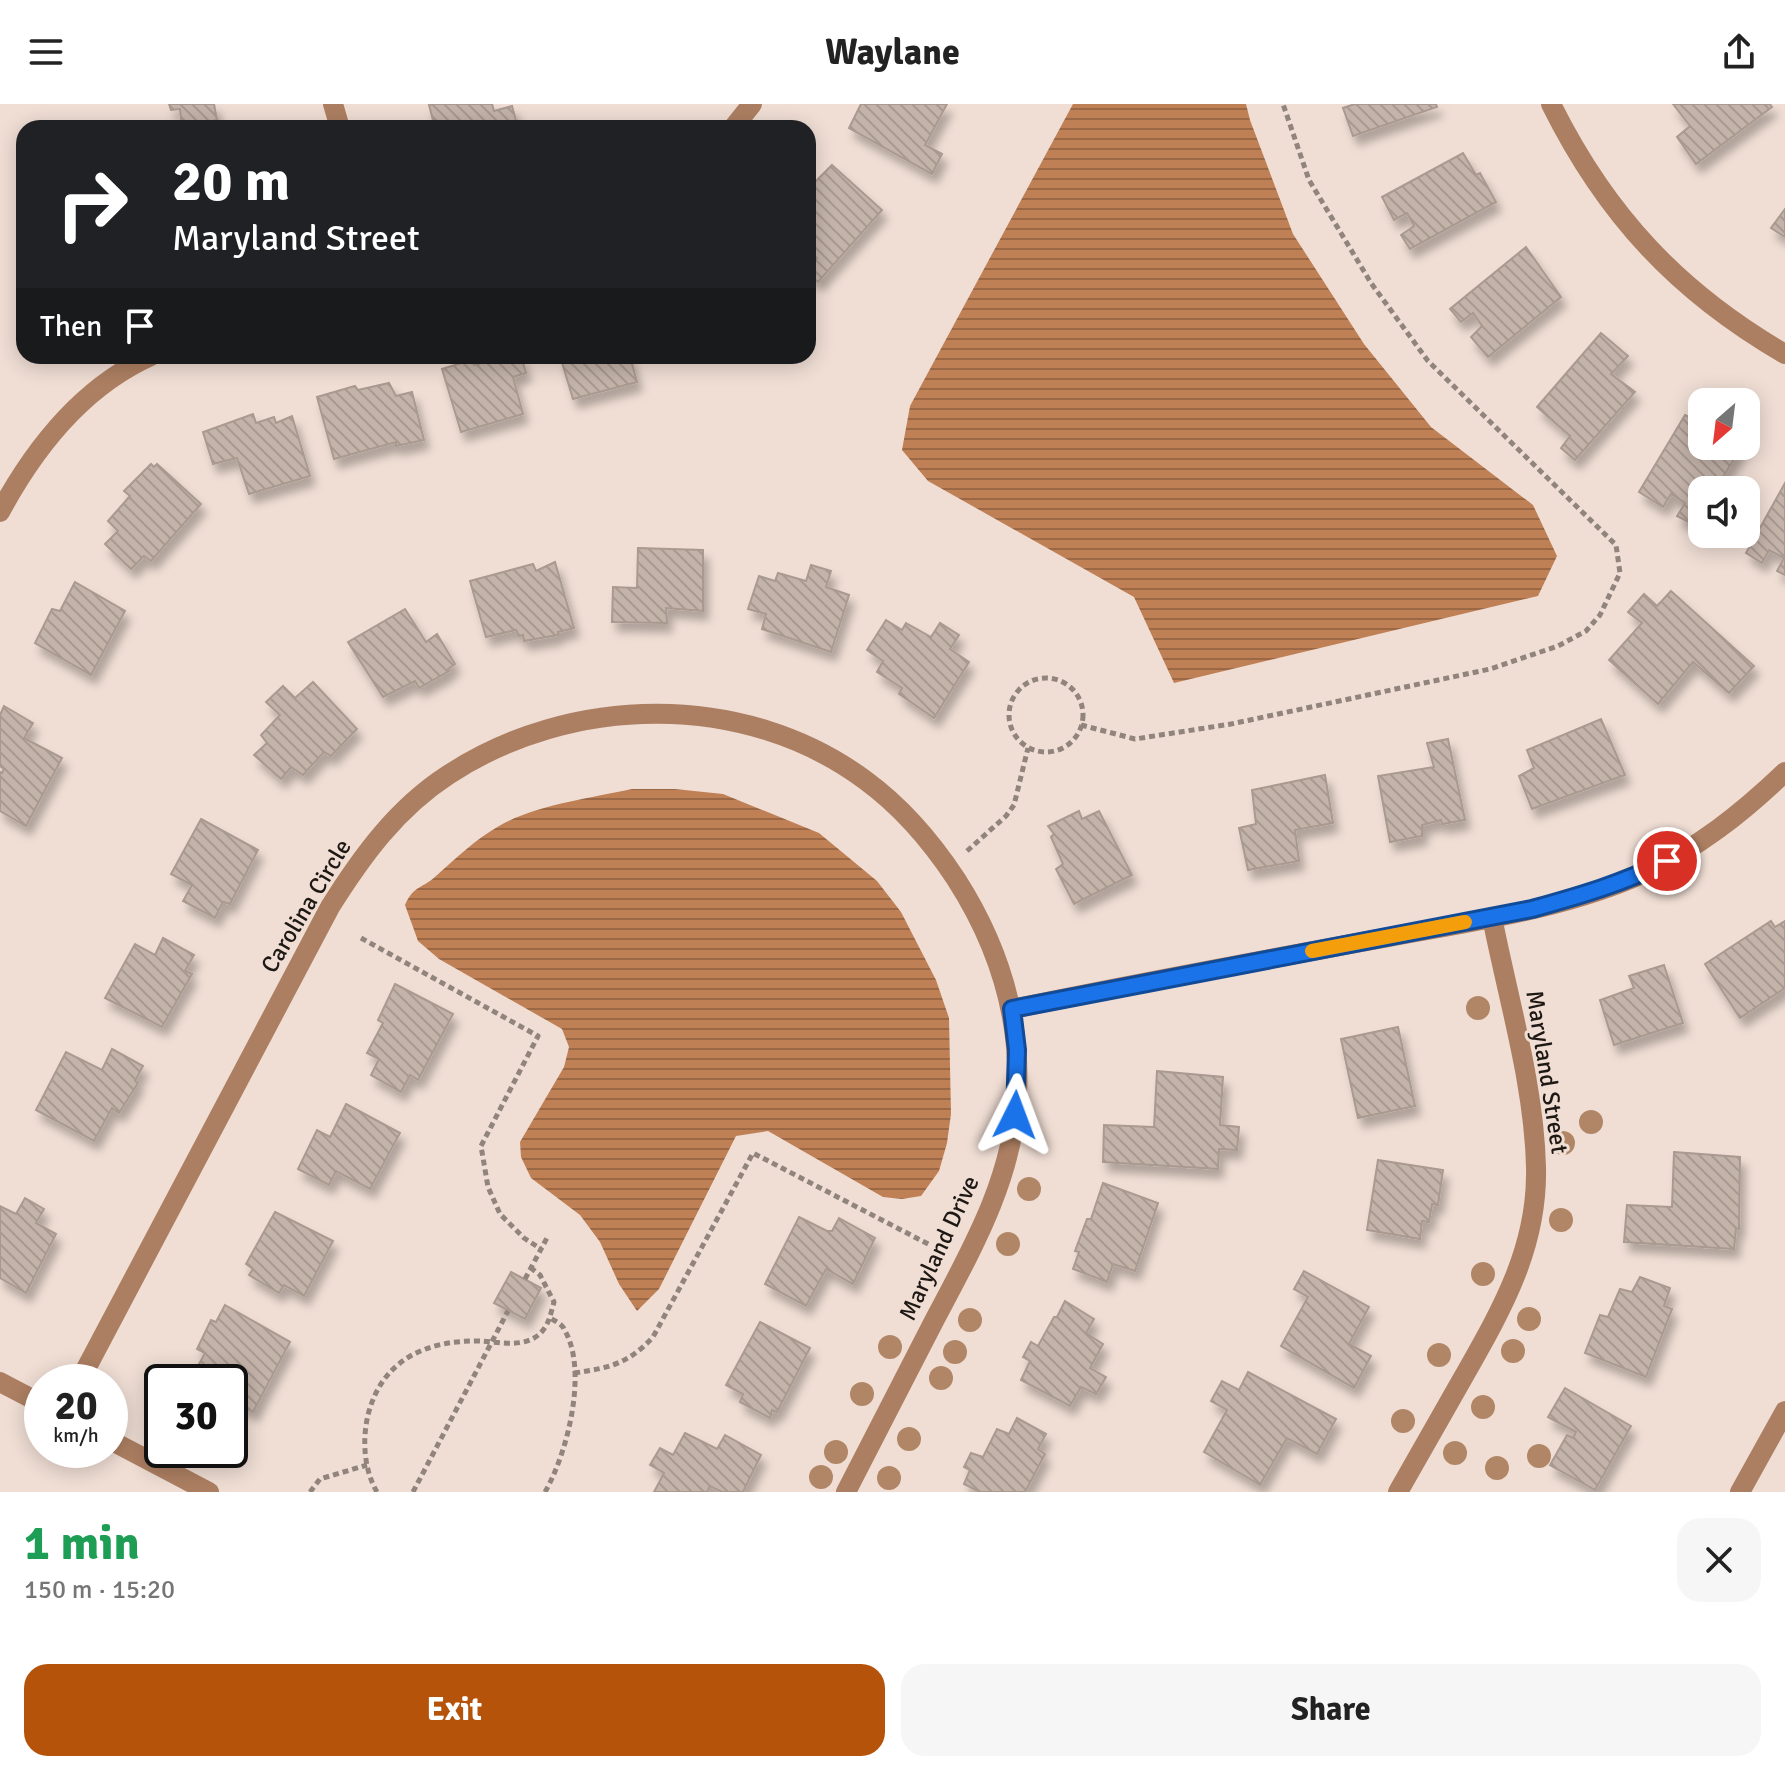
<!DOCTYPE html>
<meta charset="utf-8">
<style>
body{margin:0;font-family:Signika,sans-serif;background:#f6f6f6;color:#222;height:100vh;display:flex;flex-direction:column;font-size:30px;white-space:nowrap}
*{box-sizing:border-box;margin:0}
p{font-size:26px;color:#767676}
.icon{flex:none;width:44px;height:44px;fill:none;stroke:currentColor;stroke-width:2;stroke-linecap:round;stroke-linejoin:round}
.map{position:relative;height:1388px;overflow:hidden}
.drawer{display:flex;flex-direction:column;background:#fff;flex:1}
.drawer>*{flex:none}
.banner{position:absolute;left:16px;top:16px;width:800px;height:244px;border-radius:24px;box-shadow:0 4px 20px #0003;background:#202124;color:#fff;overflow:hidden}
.needle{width:52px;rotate:208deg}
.fabs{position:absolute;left:1688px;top:284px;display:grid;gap:16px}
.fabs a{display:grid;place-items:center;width:72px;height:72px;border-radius:16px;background:#fff;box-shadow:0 4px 20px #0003;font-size:40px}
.speed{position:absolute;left:24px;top:1260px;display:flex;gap:16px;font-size:40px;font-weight:700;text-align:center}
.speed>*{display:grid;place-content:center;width:104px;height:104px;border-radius:50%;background:#fff;box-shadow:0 4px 20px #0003;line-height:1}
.speed small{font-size:20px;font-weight:400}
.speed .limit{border:4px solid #111;border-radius:12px;background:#fff;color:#111}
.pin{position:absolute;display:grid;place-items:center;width:68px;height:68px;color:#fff;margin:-34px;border:4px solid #fff;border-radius:50%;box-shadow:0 2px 8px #0007}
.me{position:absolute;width:88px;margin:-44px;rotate:3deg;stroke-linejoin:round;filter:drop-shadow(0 0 6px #0008)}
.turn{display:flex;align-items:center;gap:28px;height:168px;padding:0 24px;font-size:36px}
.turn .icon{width:104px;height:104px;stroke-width:2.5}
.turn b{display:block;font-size:56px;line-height:68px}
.then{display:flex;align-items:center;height:76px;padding:0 24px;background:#0003;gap:16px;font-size:30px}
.round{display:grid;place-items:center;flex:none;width:84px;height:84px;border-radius:24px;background:#f6f6f6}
.summary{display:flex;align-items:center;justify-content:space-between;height:136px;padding:0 24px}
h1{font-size:48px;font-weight:700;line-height:60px;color:#1e9e55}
.action{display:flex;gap:16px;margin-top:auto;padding:16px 24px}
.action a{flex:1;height:92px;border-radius:24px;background:#b45309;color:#fff;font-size:32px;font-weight:700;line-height:92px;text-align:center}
.action a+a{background:#f6f6f6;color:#222}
header{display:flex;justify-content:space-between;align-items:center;height:104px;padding:0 24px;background:#fff;font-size:36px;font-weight:700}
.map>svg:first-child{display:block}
.water{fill:url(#water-rules)}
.building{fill:url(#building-back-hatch);stroke:#aa998f;stroke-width:2;filter:url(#shadow)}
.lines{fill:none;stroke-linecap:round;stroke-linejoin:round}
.path{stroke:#90847d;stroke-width:5;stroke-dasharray:6 4;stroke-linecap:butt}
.minor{stroke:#ad7f62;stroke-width:20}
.tree{fill:#b08667}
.route-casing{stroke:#114b97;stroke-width:20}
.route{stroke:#1a73e8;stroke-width:14}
.slow{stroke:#f59e0b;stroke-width:14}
.labels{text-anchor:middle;stroke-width:6;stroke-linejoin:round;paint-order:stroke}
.street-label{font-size:24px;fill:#1e1814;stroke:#f0ded4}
</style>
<header><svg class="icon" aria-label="menu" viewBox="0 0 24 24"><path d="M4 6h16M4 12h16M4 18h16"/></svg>Waylane<svg class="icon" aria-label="share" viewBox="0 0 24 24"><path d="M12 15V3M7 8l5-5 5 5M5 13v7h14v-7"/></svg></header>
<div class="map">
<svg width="1785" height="1388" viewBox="0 0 1785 1388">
<defs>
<pattern id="water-rules" width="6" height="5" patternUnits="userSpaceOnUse" patternTransform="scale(2)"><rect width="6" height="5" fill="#c08056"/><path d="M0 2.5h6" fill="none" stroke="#9b6846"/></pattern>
<pattern id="building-back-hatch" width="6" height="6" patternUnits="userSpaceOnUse" patternTransform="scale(2)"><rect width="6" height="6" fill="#c4b3a9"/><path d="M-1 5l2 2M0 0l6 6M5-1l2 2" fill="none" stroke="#a89991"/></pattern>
<filter id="shadow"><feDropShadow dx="5" dy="9" stdDeviation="4" flood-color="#0004"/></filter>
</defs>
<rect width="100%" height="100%" fill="#f0ded4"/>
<!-- water -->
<g class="water">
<path d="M1073,0H1246L1250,16L1293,130L1364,240L1431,323L1533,401L1557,452L1538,492L1174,579L1134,493L928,377L902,346L910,302Z"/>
<path d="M632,685H675L723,690L819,729L877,777L901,808L936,876L949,914L951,1010L947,1039L939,1067L921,1092L902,1095L883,1093L768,1027L736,1032L659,1185L637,1207L619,1180L600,1138L580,1111L531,1074L521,1053L520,1038L564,963L569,943L562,925L439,855L418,837L405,801C414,781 422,785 436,772C456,754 476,735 499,722C535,701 591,694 632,685Z"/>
</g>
<!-- building -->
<g class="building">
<path d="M169,0H214L217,16L182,24L180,5L171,6Z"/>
<path d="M433,0H492L494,7L512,2L518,24H435L429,1Z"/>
<path d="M861,0H947L925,41L942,50L932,70L849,24Z"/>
<path d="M1355,0H1436L1437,3L1353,32L1343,4Z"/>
<path d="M1673,0H1770L1772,3L1696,60L1677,33L1690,22Z"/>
<path d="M1463,49L1476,71L1480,69L1496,98L1410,145L1401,131L1414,122L1407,109L1394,116L1382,93Z"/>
<path d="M832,61L882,106L818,178L808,170V164L817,154L808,146V85Z"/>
<path d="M1785,105V133L1771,124Z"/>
<path d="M1526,143L1561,193L1488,253L1471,233L1482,222L1473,209L1461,218L1450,205Z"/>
<path d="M1601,229L1628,252L1611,270L1635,288L1575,356L1561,344L1570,332L1537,303Z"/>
<path d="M476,252H521L526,269L513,273L523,310L461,328L442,265L471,256L474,261L479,260Z"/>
<path d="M560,252H630L637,278L573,295Z"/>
<path d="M389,279L396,292L412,288L424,336L396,342V338L334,355L317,293L355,282L358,286Z"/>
<path d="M253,310L256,319L274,313L276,319L292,312L310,372L249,390L237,354L213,360L203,328Z"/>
<path d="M1685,311L1702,320V342H1742L1715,386H1702V408L1694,421L1677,412L1685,399L1671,390L1663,403L1639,388Z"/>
<path d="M151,360L154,363L157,360L201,400L151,457L144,452L131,465L105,440L118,427L108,417L130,392L124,387Z"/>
<path d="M1785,379V471L1777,467L1784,454L1769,446L1762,459L1746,449Z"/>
<path d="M638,444L703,446V507L666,504L667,519L612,518L613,483L637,484Z"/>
<path d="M555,458L574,524L558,528V531L524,537L523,531L519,532L516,526L486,533L470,477L533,460L536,467Z"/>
<path d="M811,461L831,467L826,483L849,491L831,548L762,525L766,510L748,505L759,472L775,477L778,469L806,477Z"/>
<path d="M75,478L125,507L91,571L35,539L52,505L60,507Z"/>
<path d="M1671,487L1754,562L1729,589L1693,558L1658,600L1609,556L1642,519L1628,508L1644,490L1657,502Z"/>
<path d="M405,505L426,538L437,530L455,560L448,565L449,567L419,584L415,577L383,593L348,538Z"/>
<path d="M886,516L902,526L906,519L931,533L940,519L959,531L950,545L969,558L934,614L899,590L902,584L877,568L883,557L867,546Z"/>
<path d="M313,578L357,625L331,652L324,648L303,671L291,663L281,675L254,651L267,639L261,631L280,611L266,598L283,582L295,594Z"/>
<path d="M4,602L33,619L24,634L62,654L26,722L0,707V668L2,669L4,665L0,662V611Z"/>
<path d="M1601,615L1625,671L1532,705L1519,672L1534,664L1527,646Z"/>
<path d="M1448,635L1465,716L1442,720L1441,716L1422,721V732L1390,738L1378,672L1434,663L1427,639Z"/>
<path d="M1325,671L1333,719L1295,726L1299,757L1248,766L1239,724L1256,720L1252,686Z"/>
<path d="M1079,707L1082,715L1099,707L1132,771L1074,800L1056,765L1063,760L1051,733L1054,730L1048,722Z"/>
<path d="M201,715L258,746L230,800L223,798L215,814L183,797L192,781L171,770Z"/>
<path d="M1771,817L1775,823L1785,817V884L1740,914L1705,860Z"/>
<path d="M163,834L194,851L185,867L192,870L162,923L105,894L135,840L155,851Z"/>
<path d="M1664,861L1683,919L1614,941L1600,896L1634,884L1629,872Z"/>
<path d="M395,880L453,910L418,976L410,971L401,988L371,971L379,955L367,949L383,919L378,916Z"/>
<path d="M1398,923L1415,1002L1358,1014L1341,935Z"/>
<path d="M112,945L143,962L135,977L138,979L119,1009L112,1004L94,1037L36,1006L66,948L102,966Z"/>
<path d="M1157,967L1223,973L1220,1021L1239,1023L1237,1046L1219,1045L1218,1065L1103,1058L1104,1021L1154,1023Z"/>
<path d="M346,1000L400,1029L370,1085L336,1067L329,1081L298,1065L317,1026L330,1033Z"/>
<path d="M1674,1048L1740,1053L1739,1125L1736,1124L1734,1145L1624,1138L1627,1101L1672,1103Z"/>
<path d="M1378,1056L1443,1066L1438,1101L1432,1100L1429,1118L1422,1117L1420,1135L1367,1126Z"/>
<path d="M1103,1079L1158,1099L1135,1167L1113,1160L1107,1178L1073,1165L1079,1148L1075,1147L1087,1115H1091Z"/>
<path d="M25,1094L44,1105L36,1119L56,1130L26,1189L0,1174V1102L16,1110Z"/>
<path d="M275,1108L333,1137L304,1192L284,1181L279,1189L249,1171L253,1165L246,1160Z"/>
<path d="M799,1113L827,1127H832L839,1114L875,1134L853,1180L826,1165L806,1202L765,1180Z"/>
<path d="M1304,1167L1369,1203L1349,1240L1371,1252L1354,1284L1281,1242L1308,1193L1294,1185Z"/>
<path d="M511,1168L541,1184L525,1215L494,1199Z"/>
<path d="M1640,1173L1670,1184L1664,1202L1672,1205L1646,1273L1585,1249L1600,1211L1608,1213L1620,1185L1632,1188Z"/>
<path d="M1065,1197L1094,1215L1086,1229L1103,1240L1090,1264L1106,1273L1096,1290L1081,1283L1070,1302L1021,1276L1030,1257L1023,1253L1031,1238L1038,1242L1054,1213H1057Z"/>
<path d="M225,1201L290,1238L253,1308L230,1296V1278H196L191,1275L205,1249L197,1245L211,1216L216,1218Z"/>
<path d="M760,1218L810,1244L777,1308L772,1306L770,1314L740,1298L743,1290L726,1281Z"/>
<path d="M1248,1268L1336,1315L1317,1350L1287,1334L1260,1381L1204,1348L1227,1306L1211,1297L1222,1277L1239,1286Z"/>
<path d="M1565,1284L1631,1322L1595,1386L1550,1361L1567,1331L1573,1334L1576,1328L1548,1313Z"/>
<path d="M1017,1314L1046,1330L1038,1345L1045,1350L1025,1388H980L964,1380L970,1366L964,1363L971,1349L983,1353L997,1325L1009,1330Z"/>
<path d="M685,1329L717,1345L725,1331L761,1351L743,1388H722L710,1382L707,1388H654L664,1369L650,1361L660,1344L673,1351Z"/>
</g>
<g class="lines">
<!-- path -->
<g class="path">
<circle cx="1046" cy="611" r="37"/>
<path d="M1081,621L1135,635L1231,620L1490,565L1558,542L1586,527L1600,511L1620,469L1616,441L1428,257L1371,179L1309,76L1283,0"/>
<path d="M967,747L1006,712L1014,701L1028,644"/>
<path d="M361,834L538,932L481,1042L488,1083L500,1110L524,1134L541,1145"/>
<path d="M525,1175L548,1132"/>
<path d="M574,1269C609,1264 628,1260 653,1233L753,1049L930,1141"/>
<path d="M310,1388L320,1375L367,1361"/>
<path d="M377,1388C364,1366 362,1336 368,1311C382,1255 427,1236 480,1237C497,1238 518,1243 534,1234C548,1226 550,1212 554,1198L540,1171L531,1164"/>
<path d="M413,1388L508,1207"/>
<path d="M545,1388C567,1350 589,1266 564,1225C562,1220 555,1217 550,1214"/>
</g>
<!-- minor -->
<g class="minor">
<path d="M333,0L340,24"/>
<path d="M1551,0C1606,111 1678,188 1785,250"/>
<path d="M733,24L752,0"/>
<path d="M0,408C35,343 82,283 151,252"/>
<path d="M1012,905C1137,879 1263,856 1389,833C1474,817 1563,805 1642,770C1697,745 1742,709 1785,668"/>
<path d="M0,1278L42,1300"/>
<path d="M79,1278L330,803C362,752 397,704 448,671C571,590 745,587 865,676C902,703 931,737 956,775C999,842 1021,912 1017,991C1013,1074 972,1145 934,1217C905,1274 875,1331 846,1388"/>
<path d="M110,1336L209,1388"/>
<path d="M1398,1388C1420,1349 1442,1311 1464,1272C1502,1205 1538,1143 1536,1063C1534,979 1508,895 1492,813"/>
<path d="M1740,1388L1785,1307"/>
</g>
</g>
<!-- trees -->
<g class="tree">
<circle cx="1478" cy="904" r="12"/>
<circle cx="1591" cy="1018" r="12"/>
<circle cx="1563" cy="1039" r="12"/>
<circle cx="1029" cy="1085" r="12"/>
<circle cx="1561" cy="1116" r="12"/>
<circle cx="1008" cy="1140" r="12"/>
<circle cx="1483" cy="1170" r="12"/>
<circle cx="1529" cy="1215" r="12"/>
<circle cx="970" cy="1216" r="12"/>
<circle cx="890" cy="1243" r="12"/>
<circle cx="1513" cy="1247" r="12"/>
<circle cx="955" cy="1248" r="12"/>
<circle cx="1439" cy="1251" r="12"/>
<circle cx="941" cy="1274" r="12"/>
<circle cx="862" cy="1290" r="12"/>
<circle cx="1483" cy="1303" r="12"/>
<circle cx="1403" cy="1317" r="12"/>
<circle cx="909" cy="1335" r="12"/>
<circle cx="836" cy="1348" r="12"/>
<circle cx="1455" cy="1349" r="12"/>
<circle cx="1539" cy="1352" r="12"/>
<circle cx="1497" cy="1364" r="12"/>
<circle cx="821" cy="1373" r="12"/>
<circle cx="889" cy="1374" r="12"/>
</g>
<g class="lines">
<defs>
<path id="route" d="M1015,1011L1017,946L1012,905L1532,805C1579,792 1624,779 1667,757"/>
</defs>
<!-- route casing -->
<use href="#route" class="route-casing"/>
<!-- route -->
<use href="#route" class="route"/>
<!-- slow -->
<path class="slow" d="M1312,847L1465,818"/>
</g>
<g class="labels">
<!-- street labels -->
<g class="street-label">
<text transform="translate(306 802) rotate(-59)" y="8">Carolina Circle</text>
<text transform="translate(1547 968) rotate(81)" y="8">Maryland Street</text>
<text transform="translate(939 1144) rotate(-65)" y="8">Maryland Drive</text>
</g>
</g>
</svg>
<div class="fabs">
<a><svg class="needle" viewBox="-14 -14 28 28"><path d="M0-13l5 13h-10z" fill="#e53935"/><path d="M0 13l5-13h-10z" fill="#767676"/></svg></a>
<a><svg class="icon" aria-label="sound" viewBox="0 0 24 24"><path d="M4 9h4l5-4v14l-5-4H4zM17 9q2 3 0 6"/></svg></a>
</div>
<div class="speed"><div>20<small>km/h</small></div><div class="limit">30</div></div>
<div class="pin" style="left:1667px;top:757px;background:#d93025"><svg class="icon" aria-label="arrive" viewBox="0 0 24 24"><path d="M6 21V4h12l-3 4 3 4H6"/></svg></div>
<svg class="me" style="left:1015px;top:1011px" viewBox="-20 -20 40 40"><path d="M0-17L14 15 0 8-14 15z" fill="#1a73e8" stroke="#fff" stroke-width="4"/></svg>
<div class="banner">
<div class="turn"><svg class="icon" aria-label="right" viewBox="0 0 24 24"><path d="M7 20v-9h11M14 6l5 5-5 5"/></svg><div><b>20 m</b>Maryland Street</div></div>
<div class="then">Then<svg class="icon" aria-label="arrive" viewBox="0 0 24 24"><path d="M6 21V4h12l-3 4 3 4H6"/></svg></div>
</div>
</div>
<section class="drawer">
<div class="summary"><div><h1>1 min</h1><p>150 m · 15:20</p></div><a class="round"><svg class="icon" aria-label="close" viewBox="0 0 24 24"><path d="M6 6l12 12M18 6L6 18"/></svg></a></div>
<div class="action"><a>Exit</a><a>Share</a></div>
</section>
